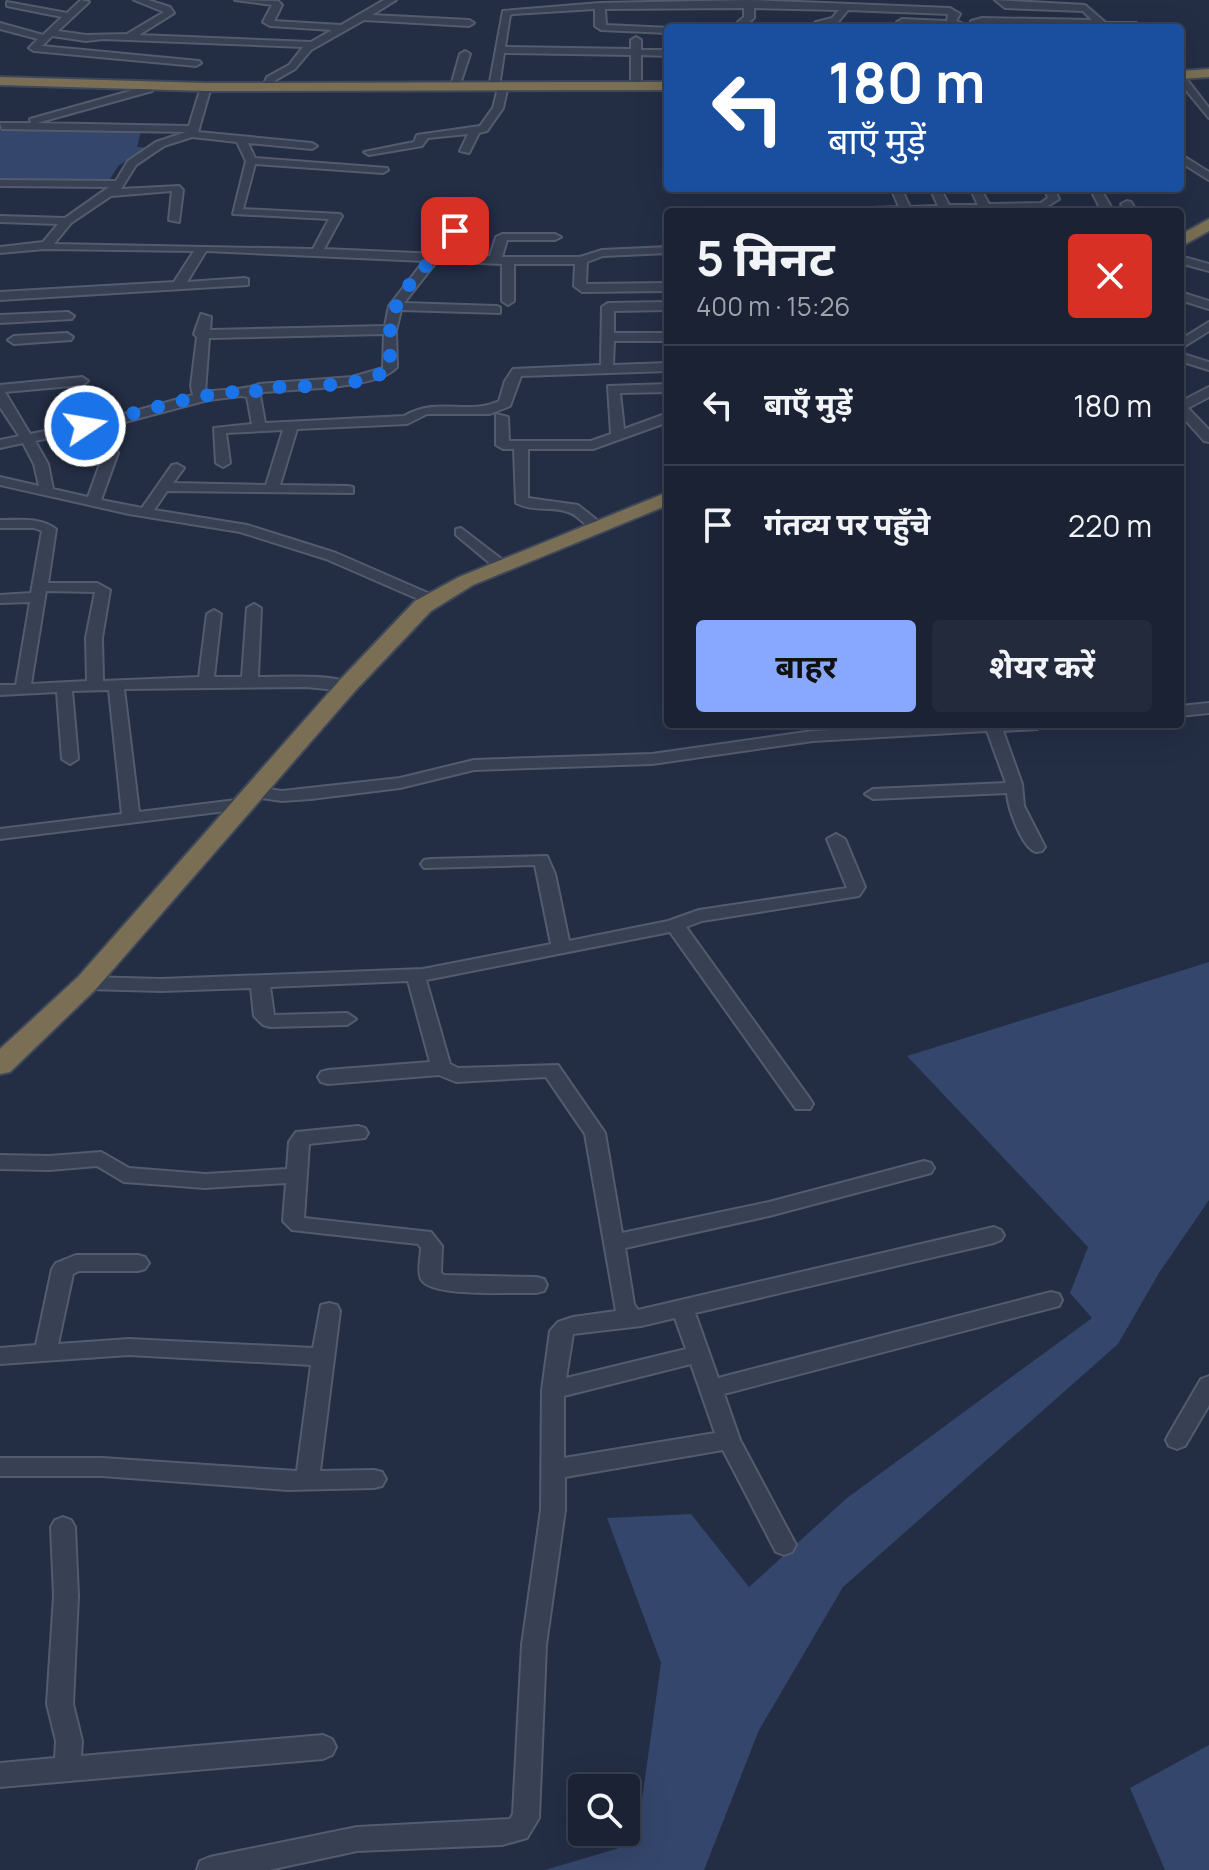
<!DOCTYPE html>
<html lang="hi">
<meta charset="utf-8">
<style>
body{margin:0;font-family:Manrope,"Noto Sans Devanagari",sans-serif;background:#232a3b;color:#f1f3f6;height:100vh;display:flex;flex-direction:column;font-size:30px;white-space:nowrap}
*{box-sizing:border-box;margin:0}
p{font-size:26px;color:#9fa4ac}
.icon{flex:none;width:44px;height:44px;fill:none;stroke:currentColor;stroke-width:2;stroke-linecap:round;stroke-linejoin:round}
.map{position:relative;flex:1;overflow:hidden}
.details{position:absolute;left:664px;top:208px;width:520px;height:520px;display:flex;flex-direction:column;background:#1a2233;border-radius:8px;box-shadow:0 8px 32px #0002,0 0 0 2px #383f4e}
.details>*{flex:none}
.top-card{position:absolute;left:664px;top:24px;width:520px;height:168px;border-radius:8px;box-shadow:0 8px 32px #0002,0 0 0 2px #383f4e;background:#1a4fa0;color:#fff;overflow:hidden}
.controls{position:absolute;left:568px;top:1774px;display:grid;gap:16px}
.controls a{display:grid;place-items:center;width:72px;height:72px;border-radius:8px;background:#1a2233;box-shadow:0 8px 32px #0002,0 0 0 2px #383f4e;font-size:40px}
.pin{position:absolute;display:grid;place-items:center;width:68px;height:68px;color:#fff;margin:-34px;border-radius:16px;box-shadow:0 4px 12px #0006}
.me{position:absolute;width:88px;margin:-44px;rotate:78deg;stroke-linejoin:round;filter:drop-shadow(0 0 6px #0008)}
.turn{display:flex;align-items:center;gap:28px;height:168px;padding:0 32px;font-size:36px}
.turn .icon{width:104px;height:104px;stroke-width:2.5}
.turn b{display:block;font-size:56px;line-height:68px}
.round{display:grid;place-items:center;flex:none;width:84px;height:84px;border-radius:8px;background:#232a3b}
.overview{display:flex;align-items:center;justify-content:space-between;height:136px;padding:0 32px}
h1{font-size:48px;font-weight:700;line-height:60px}
.action{display:flex;gap:16px;margin-top:auto;padding:16px 32px}
.action a{flex:1;height:92px;border-radius:8px;background:#88a8ff;color:#111;font-size:32px;font-weight:700;line-height:92px;text-align:center}
.action a+a{background:#232a3b;color:#f1f3f6}
ul{padding:0;list-style:none}
li{display:flex;align-items:center;gap:24px;height:120px;padding:0 32px;border-top:2px solid #383f4e}
li div{flex:1}
li b{display:block;font-size:30px}
li em{font-style:normal}
.map>svg:first-child{display:block}
.water{fill:#35466c}
.lines{fill:none;stroke-linecap:round;stroke-linejoin:round}
.minor-casing{stroke:#535b6d;stroke-width:4}
.highway-casing{stroke:#3f485a;stroke-width:4}
.minor{fill:#384053;fill-rule:evenodd}
.highway{fill:#7a6f54;fill-rule:evenodd}
.route{stroke:#1a73e8;stroke-width:14;stroke-dasharray:0 25.2}
</style>
<div class="map">
<svg width="1209" height="1870" viewBox="0 0 1209 1870">
<rect width="100%" height="100%" fill="#232d44"/>
<!-- water -->
<g class="water">
<path d="M107,129L141,132L137,147H143L146,151L119,165L110,179L0,180V131Z"/>
<path d="M1209,962V1200L1159,1273L1118,1344L843,1587L759,1730L704,1870H545L636,1843L661,1663L607,1518L691,1514L749,1587L847,1498L1092,1318L1070,1293L1088,1247L907,1056Z"/>
<path d="M1209,1745V1870H1165L1130,1788Z"/>
</g>
<g class="lines">
<defs>
<g id="minor">
<path d="M81,0L89,2L58,31L86,35L127,34L164,12L134,0H148L170,7L174,13L139,35L311,42L332,30L270,26L263,22L272,5L235,0L278,1L282,5L274,21L341,25L384,0H396L372,15L469,20L474,23L469,26L364,20L311,50L295,69L274,81L271,90L267,91L262,88L267,77L289,65L303,47L103,39L86,41L52,36L42,46L199,61L201,63L196,66L34,51L29,48L38,39L0,29V23L43,35L62,17L7,6V2L67,13Z"/>
<path d="M749,0L950,8L960,14L956,21L964,24L959,27L902,25L897,22L902,19L947,21L948,14L848,10L838,22L819,27L814,24L816,22L832,18L839,10L754,8V18L748,23L750,28H740L738,22L744,17V8L605,9L606,25L671,28H668V33L601,30L595,26V9L513,14L510,15L505,47L631,49V40L636,37L641,40V50H668V56L641,55V86L636,89L631,86V55L504,53L499,87L494,90L489,87L503,11L600,3Z"/>
<path d="M995,0L1085,5L1106,23H1136L1141,26L1101,28L982,24L979,28H969L971,21L982,18L1092,20L1083,11L1005,8Z"/>
<path d="M465,51L470,54L459,87L450,89L460,54Z"/>
<path d="M1180,77H1185L1209,108V118L1180,83Z"/>
<path d="M206,84L211,87L198,132L312,143L317,146L312,149L248,143L255,158L387,168L388,170L383,173L255,164L243,209L340,214L342,216L324,249L439,254L449,231L455,228L461,231L451,255L490,256L496,237L502,234H555L561,237L555,240H507L502,257H580L602,250L668,247V253L603,256L587,262L586,284L668,283V291L582,292L574,286L575,264H514V301L508,305L502,301V264L437,261L404,303L496,306L500,307V313L401,310L396,331L397,367C379,389 293,389 263,392L260,395L265,423L404,416C439,396 467,416 499,401L505,381L513,369L601,365L602,307L608,303L668,302V310L614,311V333H668V341H614L613,365L668,363V371L521,376L510,406L490,414H427L407,424L297,429L280,485L348,486L353,487V493L167,491L154,510L247,525L336,553L437,597V603H427L326,559L240,532L129,514L0,485V477L39,486L34,464L23,443L0,448V440L19,436L0,407V385L82,377L88,381L82,385L5,392L30,434L106,419L193,395L191,386L197,337L194,334L201,314L211,317L210,330L385,326L389,306L424,261L206,251L187,282L244,278L248,279V285L0,300V292L174,282L194,251L44,249L0,253V247L43,242L58,224L0,222V216L65,218L109,187L0,186V180L116,181L128,161L156,142L186,132L2,129L0,123H31L30,119L148,86L152,87V91L37,123L189,126L201,87ZM192,137L237,142L246,161L233,214L329,219L313,249L54,244L71,223L111,196L172,191L169,220L179,222L183,190L179,186L121,189L136,165L164,146ZM384,334L383,368L352,377L259,384C244,391 223,389 205,392L209,338ZM241,396L247,397L252,424L214,428L216,463L223,467L230,463L226,433L283,430L266,485L173,483L184,468L177,464L172,465L142,508L101,500L118,453L116,450H106L104,453L88,497L53,489L48,464L35,441L121,423L208,400Z"/>
<path d="M498,88L507,90L503,108L487,131L479,133L469,153L460,151L468,134L428,138L422,146L369,155L364,152L414,142L417,135L480,126L493,108Z"/>
<path d="M1180,154L1209,172V180L1180,162Z"/>
<path d="M891,188H901L910,207L938,206L930,188H940L949,205H978L970,188H980L989,204L1041,203L1048,198L1044,188H1054L1059,199L1043,209L867,212L872,208L899,207Z"/>
<path d="M1090,188H1100L1114,212H1102Z"/>
<path d="M1127,201L1131,202L1137,212H1125L1121,204Z"/>
<path d="M1180,256L1209,264V271L1180,263Z"/>
<path d="M1180,292L1209,301V309L1180,300Z"/>
<path d="M68,312L74,316L72,319L0,323V315Z"/>
<path d="M1209,322V331L1180,349V340Z"/>
<path d="M67,333L73,337L71,340L14,344L8,340L14,336Z"/>
<path d="M1180,353L1209,362V370L1180,361Z"/>
<path d="M668,384V392L620,393L624,429L668,413V422L593,449H528V498L578,505L602,524V530C586,532 582,516 568,512C551,506 533,512 516,503L514,449H503L496,445V414L508,417L509,441H591L611,434L608,386Z"/>
<path d="M1209,387V397L1188,408L1209,430V442L1204,441L1180,414V402Z"/>
<path d="M0,520C19,520 40,517 56,529L48,583H97L110,590L102,638L103,681L199,677L207,614L214,610L221,614L214,677H242L247,608L254,604L261,608L258,677C280,677 339,673 355,686L347,691L306,687L124,689L139,812L244,799L252,804L250,808L0,839V829L122,814L109,690L72,691L78,759L70,764L62,759L57,692L0,695V685H16L30,602L0,603V595L31,593L42,531L34,528H0ZM46,591L95,592L86,638L87,681L31,684Z"/>
<path d="M461,528L508,564V570H498L456,535V529Z"/>
<path d="M1209,703V713L1180,716V706Z"/>
<path d="M947,724H1045L1037,729L1003,731L1022,784L1024,806L1045,847L1042,851L1036,852C1022,848 1008,808 1007,793L873,799L865,794L873,789L1006,783L987,731L813,741L652,764L474,770L400,788L311,799L282,801L254,797L246,792L254,787L282,791L400,778L474,760L652,754L813,731Z"/>
<path d="M836,834L845,839L865,887L859,896L702,921L686,927L810,1099L813,1104L810,1109H796L670,932L426,980L450,1064L458,1068L558,1065L605,1133L622,1233L769,1202L924,1161L931,1163L934,1168L931,1173L769,1216L625,1248L634,1304L638,1310L994,1227L1001,1230L1004,1235L1001,1240L994,1243L695,1313L718,1378L1051,1292L1059,1294L1062,1300L1059,1306L724,1394L740,1440L796,1545L792,1552L784,1555L776,1552L723,1450L565,1477V1510L546,1645L539,1818L527,1838L502,1845L357,1851L269,1870H197L200,1861L210,1857L357,1827L510,1819L513,1814L522,1645L541,1510L542,1390L550,1331L558,1322L573,1317L616,1311L585,1134L546,1077L456,1082L439,1075L328,1084L321,1082L318,1077L321,1072L328,1070L430,1062L408,981L270,987L274,1015L347,1013L356,1019L347,1025L270,1027L263,1025L254,1016L251,988L161,991L87,989L78,983L87,977L161,979L423,969L551,944L535,865L424,868L421,864L424,860L430,859L547,856L555,874L569,941L668,921L699,910L847,888L827,839ZM675,1318L686,1349L566,1378L573,1334L641,1326ZM691,1364L715,1433L564,1458V1396Z"/>
<path d="M358,1126L365,1128L368,1133L365,1138L309,1144L304,1218L431,1232L442,1246L441,1273L444,1275L536,1277L544,1279L547,1285L544,1291L536,1293C514,1292 431,1298 421,1279C417,1271 421,1256 421,1248L418,1244L292,1230L283,1221L286,1183L205,1188L124,1182L97,1166L49,1170L0,1169V1155L49,1156L101,1152L129,1168L205,1174L287,1169L289,1142L296,1132Z"/>
<path d="M76,1255H138L145,1257L149,1263L145,1269L138,1271H79L73,1274L58,1344L129,1339L313,1348L321,1305L329,1303L337,1305L340,1311L320,1471L374,1470L382,1472L386,1479L382,1486L374,1488L288,1490L102,1476H0V1458H102L297,1471L311,1365L129,1355L0,1364V1348L36,1345L52,1269L56,1263Z"/>
<path d="M1209,1376V1405L1185,1446L1177,1449L1169,1446L1166,1440L1169,1434L1201,1379Z"/>
<path d="M63,1517L71,1520L75,1527L78,1596L73,1704L82,1741L81,1756L323,1735L332,1739L336,1747L332,1755L323,1759L0,1787V1763L55,1758L56,1741L47,1704L54,1596L51,1527L55,1520Z"/>
</g>
<g id="highway">
<path d="M1209,69V77L1180,79V71Z"/>
<path d="M0,77L206,83L668,82V90L206,91L0,85Z"/>
<path d="M1209,219V231L1180,247V235Z"/>
<path d="M668,492V505L473,585L431,611L355,691L96,989L10,1072L0,1074V1049L78,977L339,681L415,601L459,577Z"/>
</g>
</defs>
<!-- minor casing -->
<use href="#minor" class="minor-casing"/>
<!-- highway casing -->
<use href="#highway" class="highway-casing"/>
<!-- minor -->
<use href="#minor" class="minor"/>
<!-- highway -->
<use href="#highway" class="highway"/>
</g>
<g class="lines">
<!-- route -->
<path class="route" d="M85,426C119,419 226,383 253,394L259,388C292,385 366,390 391,367C385,310 397,297 434,257H444L455,231"/>
</g>
</svg>
<div class="controls">
<a><svg class="icon" aria-label="search" viewBox="0 0 24 24"><circle cx="10" cy="10" r="6"/><path d="M15 15l6 6"/></svg></a>
</div>
<div class="pin" style="left:455px;top:231px;background:#d93025"><svg class="icon" aria-label="arrive" viewBox="0 0 24 24"><path d="M6 21V4h12l-3 4 3 4H6"/></svg></div>
<svg class="me" style="left:85px;top:426px" viewBox="-20 -20 40 40"><circle r="17" fill="#1a73e8" stroke="#fff" stroke-width="3"/><path d="M0-11L8 9 0 5-8 9z" fill="#fff"/></svg>
<div class="top-card">
<div class="turn"><svg class="icon" aria-label="left" viewBox="0 0 24 24"><path d="M17 20v-9H6M10 6l-5 5 5 5"/></svg><div><b>180 m</b>बाएँ मुड़ें</div></div>
</div>
<section class="details">
<div class="overview"><div><h1>5 मिनट</h1><p>400 m · 15:26</p></div><a class="round" style="background:#d93025;color:#fff"><svg class="icon" aria-label="close" viewBox="0 0 24 24"><path d="M6 6l12 12M18 6L6 18"/></svg></a></div>
<ul>
<li><svg class="icon" aria-label="left" viewBox="0 0 24 24"><path d="M17 20v-9H6M10 6l-5 5 5 5"/></svg><div><b>बाएँ मुड़ें</b></div><em>180 m</em></li>
<li><svg class="icon" aria-label="arrive" viewBox="0 0 24 24"><path d="M6 21V4h12l-3 4 3 4H6"/></svg><div><b>गंतव्य पर पहुँचे</b></div><em>220 m</em></li>
</ul>
<div class="action"><a>बाहर</a><a>शेयर करें</a></div>
</section>
</div>
